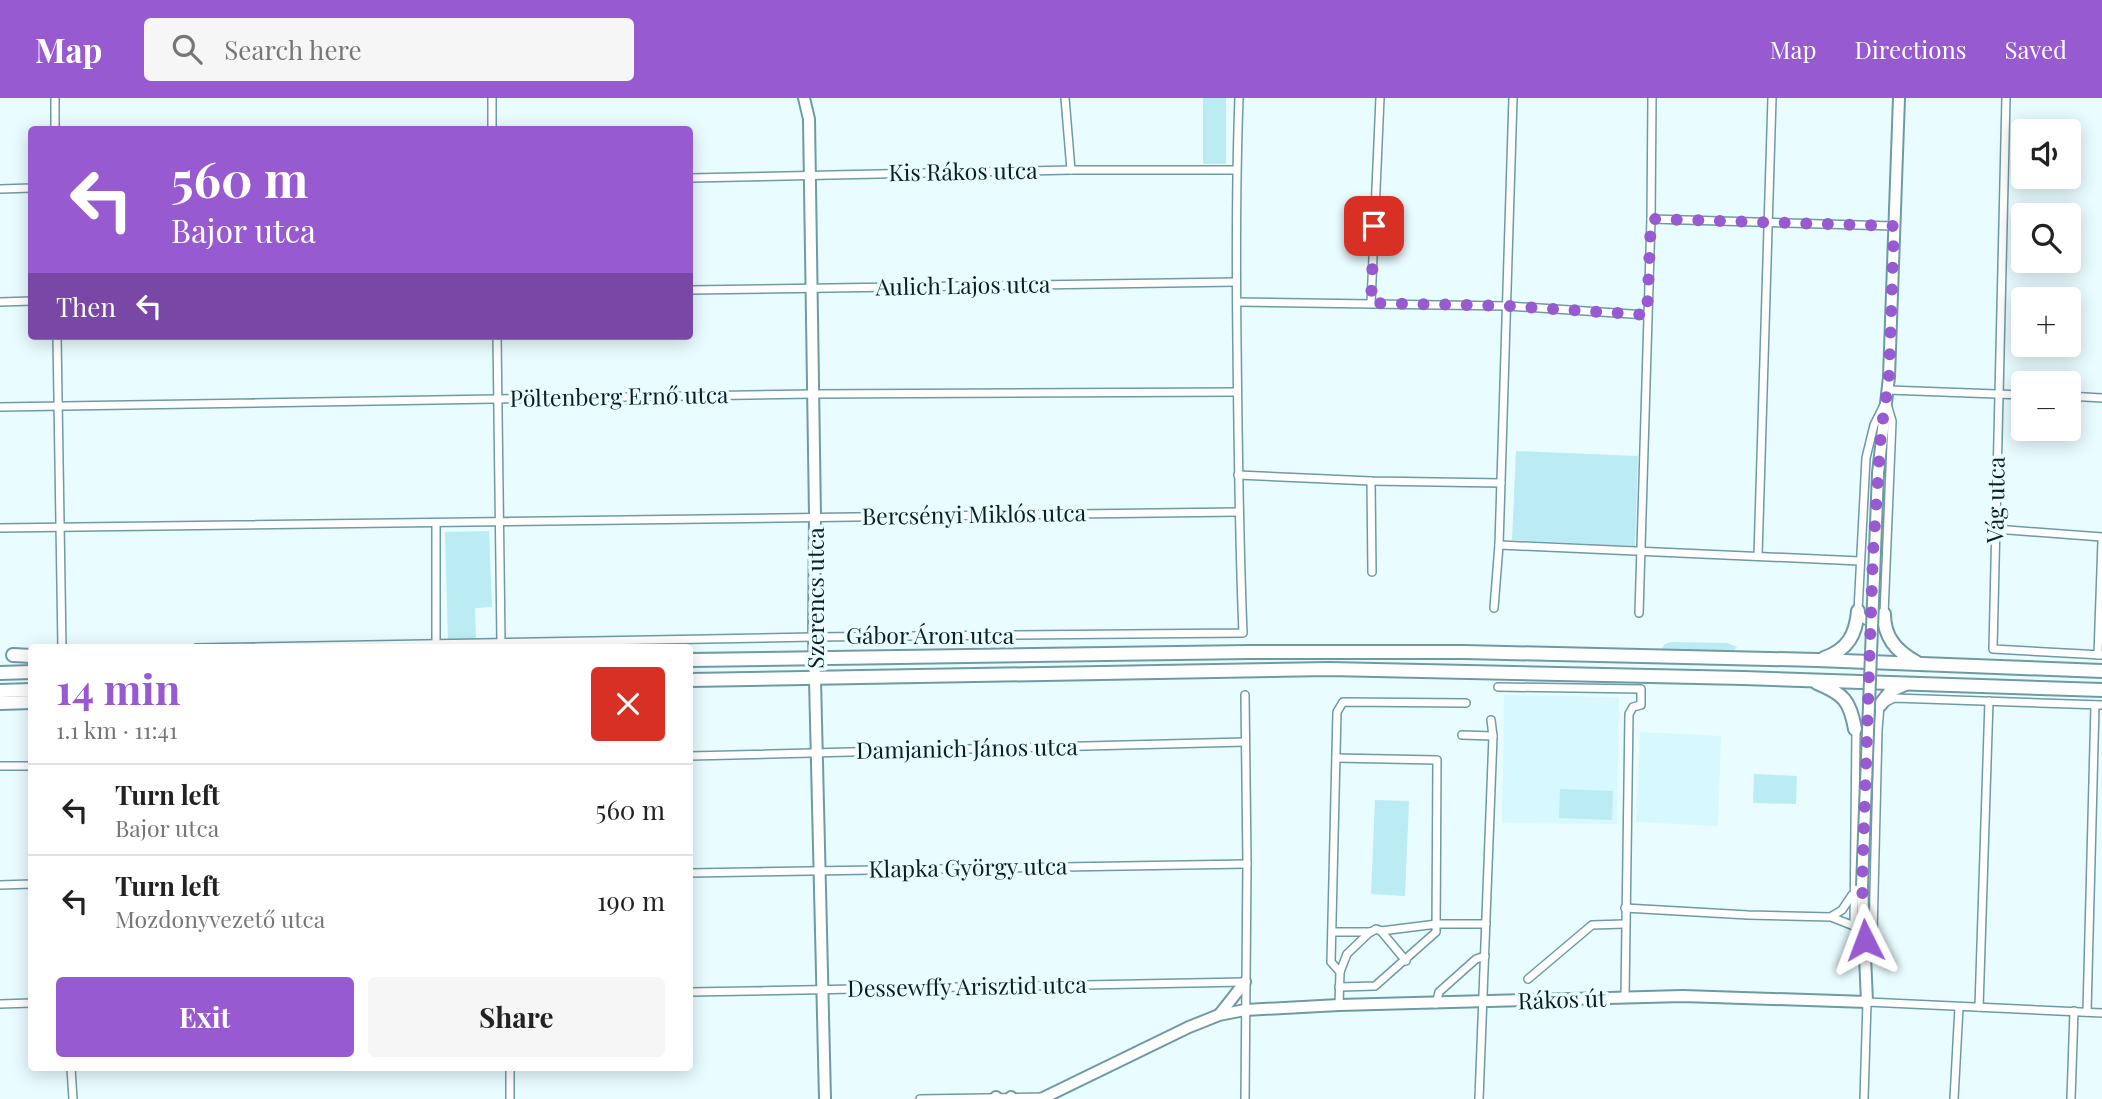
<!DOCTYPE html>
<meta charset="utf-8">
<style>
body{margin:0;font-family:"Playfair Display",serif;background:#f6f6f6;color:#222;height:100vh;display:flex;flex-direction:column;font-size:26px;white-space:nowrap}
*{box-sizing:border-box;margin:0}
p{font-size:23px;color:#767676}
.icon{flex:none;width:38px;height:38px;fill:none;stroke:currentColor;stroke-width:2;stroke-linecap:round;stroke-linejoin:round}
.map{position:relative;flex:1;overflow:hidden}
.side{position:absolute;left:28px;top:546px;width:665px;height:427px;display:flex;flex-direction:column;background:#fff;border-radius:7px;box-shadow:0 4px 18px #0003}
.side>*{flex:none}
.hud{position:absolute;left:28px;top:28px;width:665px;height:214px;border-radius:7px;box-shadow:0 4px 18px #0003;background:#985ad1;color:#fff;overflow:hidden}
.buttons{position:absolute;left:2011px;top:21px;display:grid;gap:14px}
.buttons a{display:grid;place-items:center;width:70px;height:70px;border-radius:7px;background:#fff;box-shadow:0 4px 18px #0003;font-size:35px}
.pin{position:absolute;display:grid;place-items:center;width:60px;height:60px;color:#fff;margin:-30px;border-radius:14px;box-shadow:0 4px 10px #0006}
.me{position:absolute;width:77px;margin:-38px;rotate:357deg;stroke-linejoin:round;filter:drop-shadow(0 0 5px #0008)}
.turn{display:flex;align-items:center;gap:24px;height:147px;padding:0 28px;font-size:32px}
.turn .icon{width:91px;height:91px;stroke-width:2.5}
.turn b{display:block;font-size:49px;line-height:60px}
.then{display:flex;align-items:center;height:66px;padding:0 28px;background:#0003;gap:14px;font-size:26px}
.round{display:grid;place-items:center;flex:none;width:74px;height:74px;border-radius:7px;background:#f6f6f6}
.summary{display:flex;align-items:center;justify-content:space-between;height:119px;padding:0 28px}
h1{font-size:42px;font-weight:700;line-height:52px;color:#985ad1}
.action{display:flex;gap:14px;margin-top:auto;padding:14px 28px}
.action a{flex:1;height:80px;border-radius:7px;background:#985ad1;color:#fff;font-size:28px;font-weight:700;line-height:80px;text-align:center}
.action a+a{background:#f6f6f6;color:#222}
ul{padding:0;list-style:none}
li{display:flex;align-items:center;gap:21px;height:91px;padding:0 28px;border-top:2px solid #e0e0e0}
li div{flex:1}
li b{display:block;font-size:26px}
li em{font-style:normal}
header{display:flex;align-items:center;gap:42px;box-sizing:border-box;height:98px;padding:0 35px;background:#985ad1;color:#fff}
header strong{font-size:33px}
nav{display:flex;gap:38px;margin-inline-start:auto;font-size:24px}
.search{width:490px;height:63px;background:#f6f6f6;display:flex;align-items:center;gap:18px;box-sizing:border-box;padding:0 24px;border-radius:7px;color:#767676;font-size:26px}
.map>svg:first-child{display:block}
.built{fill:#d7f8fe}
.green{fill:#bbebf3}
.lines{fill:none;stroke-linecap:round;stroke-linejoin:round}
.street-casing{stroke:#6e9ba3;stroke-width:10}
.secondary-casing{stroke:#6e9ba3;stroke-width:14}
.primary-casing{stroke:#6e9ba3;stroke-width:16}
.street{stroke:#fff;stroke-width:7}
.secondary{stroke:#fff;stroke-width:10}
.primary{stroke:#fff;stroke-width:12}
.secondary-bridge-casing{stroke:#6e9ba3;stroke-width:14;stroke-linecap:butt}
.secondary-bridge{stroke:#fff;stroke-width:10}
.route{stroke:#985ad1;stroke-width:12;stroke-dasharray:0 21.6}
.labels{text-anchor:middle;stroke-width:7;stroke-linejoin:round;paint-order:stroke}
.street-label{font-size:23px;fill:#0b1e21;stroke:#e9fcff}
</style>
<header>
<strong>Map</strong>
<div class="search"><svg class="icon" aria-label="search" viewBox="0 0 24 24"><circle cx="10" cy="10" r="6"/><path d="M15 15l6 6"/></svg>Search here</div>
<nav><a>Map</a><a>Directions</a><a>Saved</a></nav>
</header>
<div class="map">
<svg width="2102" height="1001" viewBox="0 0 2102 1001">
<rect width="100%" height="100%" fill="#e9fcff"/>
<!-- built -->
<g class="built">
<path d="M1504,597L1619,599L1617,726L1502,725Z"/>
<path d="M1640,634L1721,638L1718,728L1636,724Z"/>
</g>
<!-- green -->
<g class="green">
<rect x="1203" y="0" width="23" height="66"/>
<path d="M1516,353L1638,358L1635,448L1512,442Z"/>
<path d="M489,433L492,509L475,510L476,541L448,542L445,434Z"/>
<path d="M1671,544L1727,545L1737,549L1734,553L1661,552L1665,546Z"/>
<path d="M1754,676L1797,678L1796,706L1753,705Z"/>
<path d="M1560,691L1613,693L1612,722L1559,720Z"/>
<path d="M1375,702L1409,703L1405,798L1371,796Z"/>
</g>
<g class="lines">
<defs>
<g id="street">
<path d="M55,0V32"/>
<path d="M492,0V32"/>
<path d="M1065,0L1071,72"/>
<path d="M2006,0L1993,551L2102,557"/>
<path d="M690,80L1071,72H1236"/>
<path d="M0,91L32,90"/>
<path d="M1651,121L1894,128"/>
<path d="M690,192L1236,184"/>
<path d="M0,204L32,203"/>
<path d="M1237,204L1508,208L1647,217"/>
<path d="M1371,205L1380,0"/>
<path d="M57,238L62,550"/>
<path d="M497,238L501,544"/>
<path d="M1888,292L2023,297"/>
<path d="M2068,298L2102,300"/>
<path d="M1886,303L1892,323L1884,516L1877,523L1870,525L1864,521L1858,513L1866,360L1874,327Z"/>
<path d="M0,309L813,296L1237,294"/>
<path d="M1238,377L1371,383L1501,385"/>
<path d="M1371,383L1372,474"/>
<path d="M436,425V546"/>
<path d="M0,430L1238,414"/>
<path d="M1995,431L2102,439"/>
<path d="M1499,447L1860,463"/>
<path d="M1758,458L1772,0"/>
<path d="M1494,510L1499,447L1513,0"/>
<path d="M1639,515L1651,121L1652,0"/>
<path d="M196,550L814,539L1243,535C1239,439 1238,343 1237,246C1236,164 1236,82 1239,0"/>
<path d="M2098,557L2102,443"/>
<path d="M1498,589L1641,591V607L1633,609L1629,616L1625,899"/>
<path d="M1245,597L1247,766L1245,1001"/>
<path d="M1856,632L1854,828L1863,839"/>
<path d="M1462,637L1493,638"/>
<path d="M690,658L1245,644"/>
<path d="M1336,660L1437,662L1436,834L1375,888L1339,889"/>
<path d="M0,668H32"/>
<path d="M690,775L1247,766"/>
<path d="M0,787L32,786"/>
<path d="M1625,810L1748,817L1831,819L1854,828"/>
<path d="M1832,818L1842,812L1852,797"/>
<path d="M1381,833L1406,863"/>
<path d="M1333,834H1371L1376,831L1381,833L1437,826H1486"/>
<path d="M1865,845L1873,836L1878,632L1880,607L1894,600L2102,607"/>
<path d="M1340,874L1347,856L1370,834"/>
<path d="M1528,881L1592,827L1624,826"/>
<path d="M690,894L1245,884"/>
<path d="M0,906L32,905"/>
<path d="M1436,906L1439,894L1476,861L1485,858"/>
<path d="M1339,907L1340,874L1331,864L1337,614L1343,604L1466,605"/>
<path d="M1979,909L1989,603"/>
<path d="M2087,914L2095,607"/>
<path d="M71,970L73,1001"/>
<path d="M510,970V1001"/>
<path d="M920,1001L1045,999"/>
<path d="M1479,1001L1493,638L1491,622"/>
<path d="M1864,1001L1867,904L2102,915"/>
<path d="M1954,1001L1959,909"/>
<path d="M2071,1001L2074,913"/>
</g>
<g id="secondary">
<path d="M804,0L809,21L815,418L814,539L825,1001"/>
<path d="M1878,375L1889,279L1899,0"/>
<path d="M1219,917L1245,884"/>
<path d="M996,999L998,1001"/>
<path d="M1011,999L1013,1001"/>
<path d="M1041,1001L1189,929L1219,917L1245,912L1339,907L1683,898L1867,904L1862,788"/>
</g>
<g id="primary">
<path d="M1884,516C1884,539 1896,553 1916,564"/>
<path d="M13,557L32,558"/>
<path d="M1824,560C1848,552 1856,536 1858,513"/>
<path d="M690,562L1249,554H1464L1817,562L2102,573"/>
<path d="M0,575L32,574"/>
<path d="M690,582L1329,571L1743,580L2102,592"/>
<path d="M1817,585C1844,596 1850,603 1855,631"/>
<path d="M0,593L32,592"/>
<path d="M0,605L32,604"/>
<path d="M1880,607L1892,592L1905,586"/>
</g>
</defs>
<!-- street casing -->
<use href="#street" class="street-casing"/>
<!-- secondary casing -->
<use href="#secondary" class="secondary-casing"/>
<!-- primary casing -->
<use href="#primary" class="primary-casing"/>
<!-- street -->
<use href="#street" class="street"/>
<!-- secondary -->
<use href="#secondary" class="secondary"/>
<!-- primary -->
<use href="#primary" class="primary"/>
<defs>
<path id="secondary-bridge" d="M1862,788L1878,375"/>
</defs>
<!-- secondary-bridge casing -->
<use href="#secondary-bridge" class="secondary-bridge-casing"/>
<!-- secondary-bridge -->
<use href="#secondary-bridge" class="secondary-bridge"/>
</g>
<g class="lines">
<!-- route -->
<path class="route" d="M1374,128L1371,205L1508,208L1647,217L1651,121L1894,128L1889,279L1881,334L1873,455L1862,788L1865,842"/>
</g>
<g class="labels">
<!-- street labels -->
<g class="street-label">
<text transform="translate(963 74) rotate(-1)" y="8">Kis Rákos utca</text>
<text transform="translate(963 188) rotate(-1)" y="8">Aulich Lajos utca</text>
<text transform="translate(619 299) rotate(-1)" y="8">Pöltenberg Ernő utca</text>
<text transform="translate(1996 402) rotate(-89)" y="8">Vág utca</text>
<text transform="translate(974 417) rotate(-1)" y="8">Bercsényi Miklós utca</text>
<text transform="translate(816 500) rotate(-90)" y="8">Szerencs utca</text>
<text x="930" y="546">Gábor Áron utca</text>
<text transform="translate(967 651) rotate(-1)" y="8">Damjanich János utca</text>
<text transform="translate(968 770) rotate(-1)" y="8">Klapka György utca</text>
<text transform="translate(967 889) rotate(-1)" y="8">Dessewffy Arisztid utca</text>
<text transform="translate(1562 902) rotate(-2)" y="8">Rákos út</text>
</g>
</g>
</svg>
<div class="buttons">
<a><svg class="icon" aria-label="sound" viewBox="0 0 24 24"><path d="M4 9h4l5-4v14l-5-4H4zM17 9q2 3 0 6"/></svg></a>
<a><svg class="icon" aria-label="search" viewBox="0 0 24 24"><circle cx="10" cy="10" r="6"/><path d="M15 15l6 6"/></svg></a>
<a>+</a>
<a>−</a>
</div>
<div class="pin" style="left:1374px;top:128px;background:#d93025"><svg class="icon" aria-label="arrive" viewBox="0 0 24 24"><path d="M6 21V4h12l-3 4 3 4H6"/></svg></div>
<svg class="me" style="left:1865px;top:842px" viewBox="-20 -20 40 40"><path d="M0-17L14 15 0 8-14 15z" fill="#985ad1" stroke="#fff" stroke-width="4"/></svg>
<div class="hud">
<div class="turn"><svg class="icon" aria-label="left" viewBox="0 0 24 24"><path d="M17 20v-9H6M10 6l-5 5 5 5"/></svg><div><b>560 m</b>Bajor utca</div></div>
<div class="then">Then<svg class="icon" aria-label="left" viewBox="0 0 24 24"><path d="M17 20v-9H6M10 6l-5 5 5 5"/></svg></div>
</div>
<section class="side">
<div class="summary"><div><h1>14 min</h1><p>1.1 km · 11:41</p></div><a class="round" style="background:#d93025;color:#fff"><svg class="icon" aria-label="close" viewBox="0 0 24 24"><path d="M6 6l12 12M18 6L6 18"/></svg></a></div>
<ul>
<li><svg class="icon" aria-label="left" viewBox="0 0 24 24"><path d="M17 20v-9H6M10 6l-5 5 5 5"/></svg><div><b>Turn left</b><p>Bajor utca</p></div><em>560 m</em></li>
<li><svg class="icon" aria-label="left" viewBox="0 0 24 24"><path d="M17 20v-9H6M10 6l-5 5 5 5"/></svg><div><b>Turn left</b><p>Mozdonyvezető utca</p></div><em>190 m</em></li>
</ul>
<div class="action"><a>Exit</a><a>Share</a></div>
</section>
</div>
